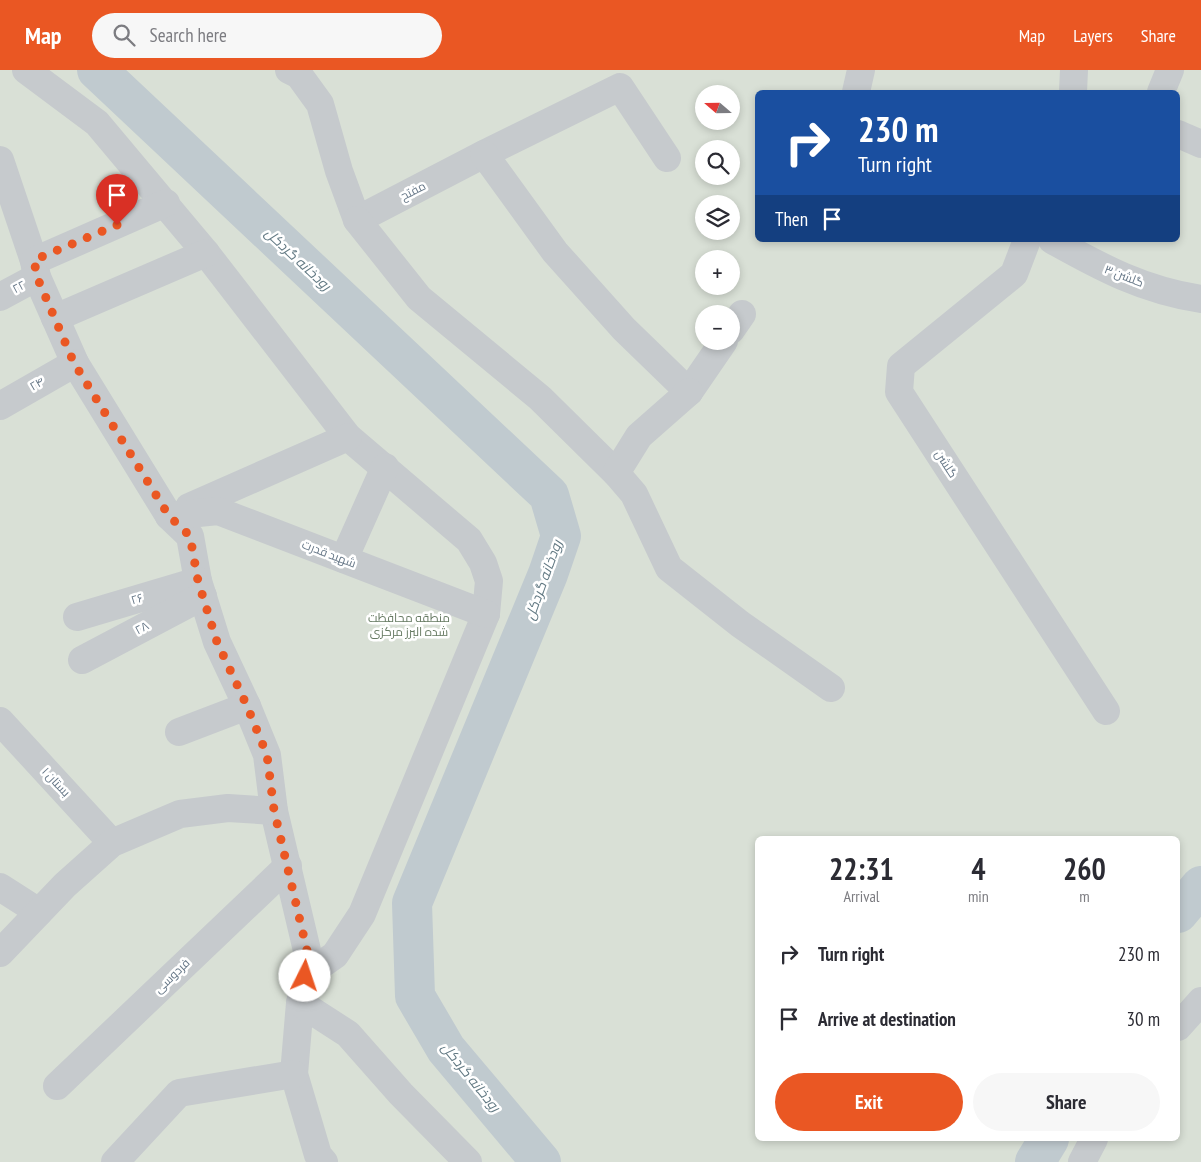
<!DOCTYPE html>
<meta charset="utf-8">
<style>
body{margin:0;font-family:"PT Sans Narrow",Cairo,sans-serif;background:#f7f7f7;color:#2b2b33;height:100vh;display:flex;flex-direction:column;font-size:19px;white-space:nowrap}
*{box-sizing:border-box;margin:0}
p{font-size:16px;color:#7c7c81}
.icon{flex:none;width:28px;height:28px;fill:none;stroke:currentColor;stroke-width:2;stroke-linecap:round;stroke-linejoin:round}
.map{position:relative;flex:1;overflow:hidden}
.panel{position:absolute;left:755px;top:766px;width:425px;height:305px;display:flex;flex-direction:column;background:#fff;border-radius:8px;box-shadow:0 2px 8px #0003}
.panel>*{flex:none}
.hud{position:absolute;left:755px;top:20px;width:425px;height:152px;border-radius:8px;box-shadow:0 2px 8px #0003;background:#1a4fa0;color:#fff;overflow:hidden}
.needle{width:32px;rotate:290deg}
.controls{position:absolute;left:695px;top:15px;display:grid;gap:10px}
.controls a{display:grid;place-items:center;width:45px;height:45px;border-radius:50%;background:#fff;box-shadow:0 2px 8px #0003;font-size:25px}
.pin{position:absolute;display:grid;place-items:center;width:42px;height:42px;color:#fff;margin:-51px -21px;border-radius:50% 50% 50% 0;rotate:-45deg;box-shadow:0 0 5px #0007}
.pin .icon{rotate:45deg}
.me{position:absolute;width:55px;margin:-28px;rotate:4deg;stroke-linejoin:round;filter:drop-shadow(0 0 4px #0008)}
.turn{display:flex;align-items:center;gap:18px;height:105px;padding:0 20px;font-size:22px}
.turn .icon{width:65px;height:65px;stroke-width:2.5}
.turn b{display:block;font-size:35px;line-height:42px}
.then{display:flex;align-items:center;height:48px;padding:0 20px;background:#0003;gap:10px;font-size:19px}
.eta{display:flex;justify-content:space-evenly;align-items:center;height:85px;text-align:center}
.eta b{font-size:30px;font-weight:700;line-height:35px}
.action{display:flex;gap:10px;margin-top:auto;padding:10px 20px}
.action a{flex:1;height:58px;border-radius:30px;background:#ea5723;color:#fff;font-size:20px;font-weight:700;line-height:58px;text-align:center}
.action a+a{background:#f7f7f7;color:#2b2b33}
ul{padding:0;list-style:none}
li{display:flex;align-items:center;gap:15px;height:65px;padding:0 20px}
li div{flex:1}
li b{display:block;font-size:19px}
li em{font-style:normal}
header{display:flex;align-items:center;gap:30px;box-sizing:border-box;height:70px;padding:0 25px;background:#ea5723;color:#fff}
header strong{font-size:24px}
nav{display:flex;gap:28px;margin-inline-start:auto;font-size:18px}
.search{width:350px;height:45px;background:#f7f7f7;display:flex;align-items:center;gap:12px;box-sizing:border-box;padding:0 18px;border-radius:28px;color:#7c7c81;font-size:19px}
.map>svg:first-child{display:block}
.green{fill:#d9e0d6;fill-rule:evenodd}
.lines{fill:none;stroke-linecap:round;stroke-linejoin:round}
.river{stroke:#c0cacf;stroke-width:40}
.minor{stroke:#c6cacd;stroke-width:28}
.route{stroke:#ea5723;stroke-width:9;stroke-dasharray:0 16.2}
.labels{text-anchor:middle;stroke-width:5;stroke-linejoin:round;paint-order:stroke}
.street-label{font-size:12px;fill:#667787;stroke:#fff}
.park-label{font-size:12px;fill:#657961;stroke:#fff}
.water-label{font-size:14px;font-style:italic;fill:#627983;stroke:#fff}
</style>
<header>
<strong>Map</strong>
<div class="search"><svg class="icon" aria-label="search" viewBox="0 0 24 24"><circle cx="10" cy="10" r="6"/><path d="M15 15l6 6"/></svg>Search here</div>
<nav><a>Map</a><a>Layers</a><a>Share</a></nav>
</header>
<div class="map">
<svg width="1201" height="1092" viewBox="0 0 1201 1092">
<rect width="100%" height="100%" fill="#f8f8f5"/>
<!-- green -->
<path class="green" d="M0,0H1201V1092H0ZM758,22H1178V170H758ZM704,24H731V51H704ZM704,79H731V106H704ZM704,134H731V161H704ZM704,189H731V216H704ZM704,244H731V271H704ZM758,769H1178V1069H758Z"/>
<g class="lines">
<!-- river -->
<g class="river">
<path d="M97,0L549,425L561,466L548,504L412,833L415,926L446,979L541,1092"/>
<path d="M1178,843L1201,816"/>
<path d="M1035,1092L1049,1069"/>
</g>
<!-- minor -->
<g class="minor">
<path d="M26,0L97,53L206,183L348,367L469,470L483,493L489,511L486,544L362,844L335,885L305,906"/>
<path d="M289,0L299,5L320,34L339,101L357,150L484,84L620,17L667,88"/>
<path d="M856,22L861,0"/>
<path d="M1073,22L1074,0"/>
<path d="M1161,22L1170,0"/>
<path d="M1178,64L1201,74"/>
<path d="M484,84L555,182L624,259L689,322L724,271"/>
<path d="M0,90L34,191L37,207L75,293L169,446L190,466L198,511L217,572L247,636L267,685L274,741L309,889L300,933L294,1004L318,1085L324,1092"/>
<path d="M357,150L419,228L540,328L616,403"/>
<path d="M1027,170L1014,204L901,296L899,322L1106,641"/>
<path d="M1052,170C1102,198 1143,220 1201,229"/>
<path d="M34,191L166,133"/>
<path d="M0,227L37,207"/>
<path d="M55,248L206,183"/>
<path d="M731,260L742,244"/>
<path d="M689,322L639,366L616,403L634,424L669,498L740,554L831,618"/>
<path d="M0,336L75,293"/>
<path d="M189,437L348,367"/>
<path d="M169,446L218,441L486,544"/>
<path d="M344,489L385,397"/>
<path d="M77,547L198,511"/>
<path d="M82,590L203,526"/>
<path d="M0,651L112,773"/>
<path d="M179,662L247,636"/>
<path d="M0,817L39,842"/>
<path d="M0,883L65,815L112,773L180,744L228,738L274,741"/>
<path d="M300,933L348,964L401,1024L468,1092"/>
<path d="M1178,957L1201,931"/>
<path d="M57,1016L288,796"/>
<path d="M115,1092L179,1023L294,1004"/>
<path d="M1082,1092L1094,1069"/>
</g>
</g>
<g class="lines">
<!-- route -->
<path class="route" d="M117,155L34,190L37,207L74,293L169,446L190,466L198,511L217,572L247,636L267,685L274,740L309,889L305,906"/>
</g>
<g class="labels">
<!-- street labels -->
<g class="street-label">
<text transform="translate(413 121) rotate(-27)" y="4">مفتح</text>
<text transform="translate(1124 206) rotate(21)" y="4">گلشن ۳</text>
<text transform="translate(19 217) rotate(-28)" y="4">۲۲</text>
<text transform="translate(37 314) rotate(-30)" y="4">۲۴</text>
<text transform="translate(946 394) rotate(57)" y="4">گلشن</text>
<text transform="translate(329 484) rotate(21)" y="4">شهید قدرت</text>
<text transform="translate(137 529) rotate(-17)" y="4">۲۶</text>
<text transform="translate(142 558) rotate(-28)" y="4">۲۸</text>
<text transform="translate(56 712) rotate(47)" y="4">بستان ۱</text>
<text transform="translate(172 906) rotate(-44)" y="4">فردوسی</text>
</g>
<!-- park labels -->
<g class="park-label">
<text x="409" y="552">منطقه محافظت<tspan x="409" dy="14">شده البرز مرکزی</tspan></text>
</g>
<!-- water labels -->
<g class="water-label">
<text transform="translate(298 189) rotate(43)" y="5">رودخانه گردکل</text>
<text transform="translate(543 510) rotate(-70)" y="5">رودخانه گردکل</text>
<text transform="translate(471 1007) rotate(51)" y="5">رودخانه گردکل</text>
</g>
</g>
</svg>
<div class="controls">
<a><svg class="needle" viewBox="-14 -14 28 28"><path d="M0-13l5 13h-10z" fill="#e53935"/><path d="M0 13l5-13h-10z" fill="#7c7c81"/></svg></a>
<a><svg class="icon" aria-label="search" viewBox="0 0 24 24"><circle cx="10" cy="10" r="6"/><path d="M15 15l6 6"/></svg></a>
<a><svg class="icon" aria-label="layers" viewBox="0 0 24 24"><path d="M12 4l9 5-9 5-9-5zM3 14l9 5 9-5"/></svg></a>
<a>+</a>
<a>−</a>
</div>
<div class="pin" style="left:117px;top:155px;background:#d93025"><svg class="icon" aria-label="arrive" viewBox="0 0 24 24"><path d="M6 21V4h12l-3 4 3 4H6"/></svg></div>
<svg class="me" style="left:305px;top:906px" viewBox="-20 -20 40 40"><circle r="19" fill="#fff"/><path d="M0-13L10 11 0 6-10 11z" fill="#ea5723"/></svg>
<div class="hud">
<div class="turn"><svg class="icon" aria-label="right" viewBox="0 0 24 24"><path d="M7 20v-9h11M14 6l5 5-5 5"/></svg><div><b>230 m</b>Turn right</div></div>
<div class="then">Then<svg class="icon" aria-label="arrive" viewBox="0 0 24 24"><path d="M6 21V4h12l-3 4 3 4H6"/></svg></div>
</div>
<section class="panel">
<div class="eta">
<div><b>22:31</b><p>Arrival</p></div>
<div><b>4</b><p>min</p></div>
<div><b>260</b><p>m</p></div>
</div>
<ul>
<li><svg class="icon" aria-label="right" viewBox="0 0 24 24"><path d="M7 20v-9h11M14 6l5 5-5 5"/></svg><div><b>Turn right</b></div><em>230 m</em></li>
<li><svg class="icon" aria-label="arrive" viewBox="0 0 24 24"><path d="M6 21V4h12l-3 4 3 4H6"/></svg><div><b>Arrive at destination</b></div><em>30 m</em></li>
</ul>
<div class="action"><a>Exit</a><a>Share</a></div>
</section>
</div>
